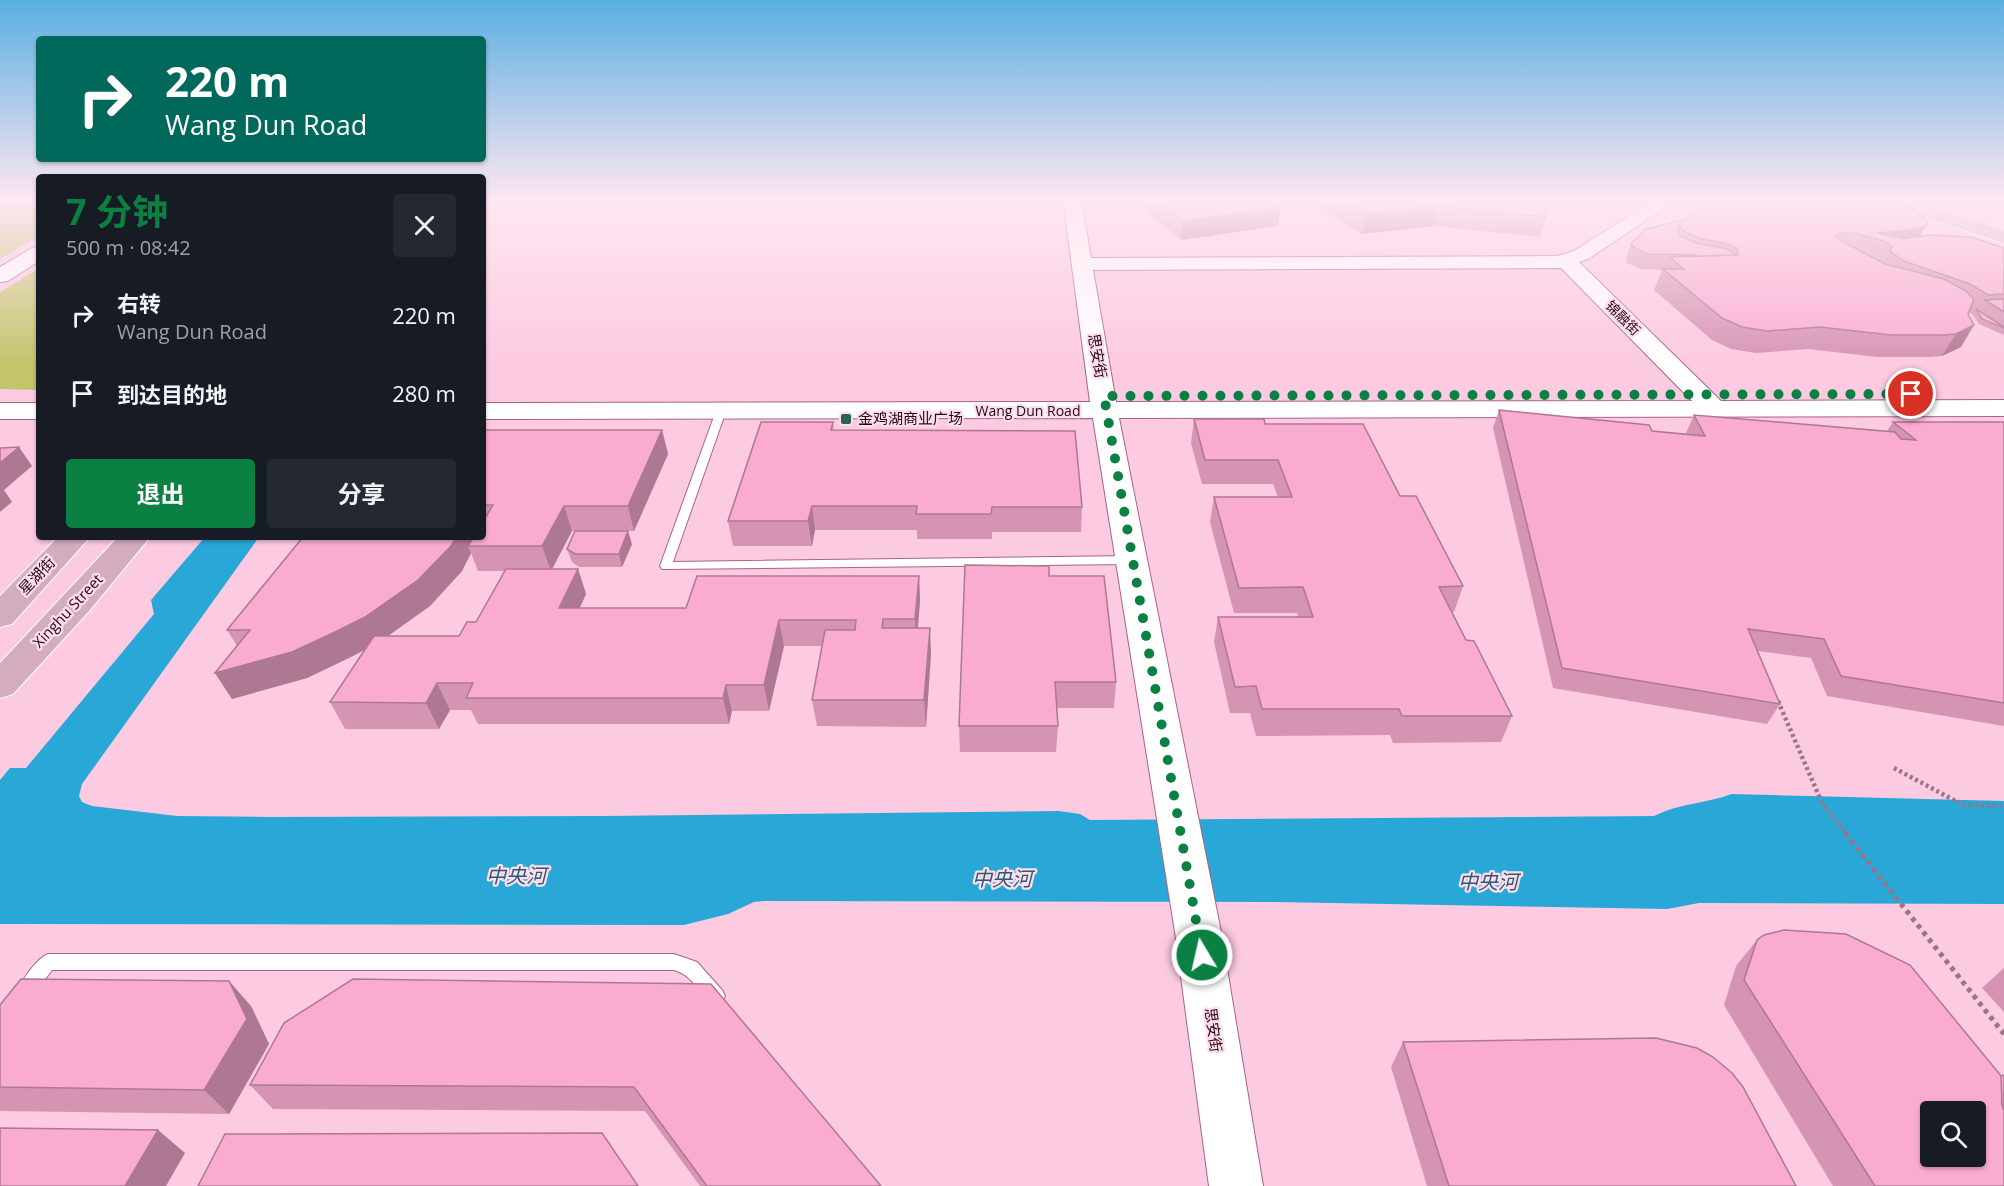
<!DOCTYPE html>
<html lang="zh">
<meta charset="utf-8">
<style>
body{margin:0;font-family:"Open Sans","Noto Sans SC",sans-serif;background:#242831;color:#f1f3f6;height:100vh;display:flex;flex-direction:column;font-size:22px;white-space:nowrap}
*{box-sizing:border-box;margin:0}
p{font-size:20px;color:#9ea1a6}
.icon{flex:none;width:33px;height:33px;fill:none;stroke:currentColor;stroke-width:2;stroke-linecap:round;stroke-linejoin:round}
.map{position:relative;flex:1;overflow:hidden}
.details{position:absolute;left:36px;top:174px;width:450px;height:366px;display:flex;flex-direction:column;background:#171b24;border-radius:6px;box-shadow:0 2px 4px #0004}
.details>*{flex:none}
.top-card{position:absolute;left:36px;top:36px;width:450px;height:126px;border-radius:6px;box-shadow:0 2px 4px #0004;background:#00695c;color:#fff;overflow:hidden}
.fabs{position:absolute;left:1920px;top:1101px;display:grid;gap:12px}
.fabs a{display:grid;place-items:center;width:66px;height:66px;border-radius:6px;background:#171b24;box-shadow:0 2px 4px #0004;font-size:30px}
.pin{position:absolute;display:grid;place-items:center;width:51px;height:51px;color:#fff;margin:-26px;border:3px solid #fff;border-radius:50%;box-shadow:0 2px 6px #0007}
.me{position:absolute;width:66px;margin:-33px;rotate:351deg;stroke-linejoin:round;filter:drop-shadow(0 0 4px #0008)}
.turn{display:flex;align-items:center;gap:21px;height:126px;padding:0 30px;font-size:27px}
.turn .icon{width:78px;height:78px;stroke-width:2.5}
.turn b{display:block;font-size:42px;line-height:51px}
.round{display:grid;place-items:center;flex:none;width:63px;height:63px;border-radius:6px;background:#242831}
.headline{display:flex;align-items:center;justify-content:space-between;height:102px;padding:0 30px}
h1{font-size:36px;font-weight:700;line-height:45px;color:#0b8043}
.action{display:flex;gap:12px;margin-top:auto;padding:12px 30px}
.action a{flex:1;height:69px;border-radius:6px;background:#0b8043;color:#fff;font-size:24px;font-weight:700;line-height:69px;text-align:center}
.action a+a{background:#242831;color:#f1f3f6}
ul{padding:0;list-style:none}
li{display:flex;align-items:center;gap:18px;height:78px;padding:0 30px}
li div{flex:1}
li b{display:block;font-size:22px}
li em{font-style:normal}
.map>svg:first-child{display:block}
.green{fill:#c3c56b}
.water{fill:#29a8d8}
.lines{fill:none;stroke-linecap:round;stroke-linejoin:round}
.lane-casing{stroke:#ab6286;stroke-width:2}
.secondary-casing{stroke:#ab6286;stroke-width:2}
.primary-casing{stroke:#fff;stroke-width:2}
.path-far1{stroke:#9c7487;stroke-width:4.5;stroke-dasharray:3 3;stroke-linecap:butt}
.path{stroke:#9c7487;stroke-width:5;stroke-dasharray:4.5 4.5;stroke-linecap:butt}
.lane{fill:#fff;fill-rule:evenodd}
.secondary{fill:#fff;fill-rule:evenodd}
.primary{fill:#d4acbf;fill-rule:evenodd}
.wall{fill:#d694b3;fill-rule:evenodd}
.shaded-wall{fill:#ae7892}
.building{fill:#f9acd0;stroke:#ae7892;stroke-width:1.5;fill-rule:evenodd}
.route{stroke:#0b8043;stroke-width:10;stroke-dasharray:0 18}
.poi-dot{fill:#276552;stroke:#ffddec;stroke-width:2}
.labels{text-anchor:middle;stroke-width:4.5;stroke-linejoin:round;paint-order:stroke}
.far-street-label{font-size:14px;fill:#240817;stroke:#ffddec}
.street-label{font-size:15px;fill:#240817;stroke:#ffddec}
.poi-label{font-size:15px;fill:#240817;stroke:#ffddec;text-anchor:start}
.near-water-label{font-size:20px;font-style:italic;fill:#2c5b71;stroke:#ffddec}
</style>
<div class="map">
<svg width="2004" height="1186" viewBox="0 0 2004 1186">
<rect width="100%" height="100%" fill="#fccae1"/>
<!-- green -->
<g class="green">
<path d="M0,199H39V236L0,259Z"/>
<path d="M39,268V390L0,389V292Z"/>
</g>
<!-- water -->
<path class="water" d="M205,537H259L82,784L79,796L82,802L92,806L177,816L269,817L604,816L1059,811L1080,814L1090,820L1654,816C1679,803 1705,804 1732,794L2004,801V904L1699,903L1667,909L1275,902L765,901L754,902L728,914L684,925L0,924V780L10,768H26L154,614L151,600Z"/>
<g class="lines">
<defs>
<g id="lane">
<path d="M721,408L726,411L673,562L1130,556L1136,560L1130,564L662,569L660,566L716,411Z"/>
<path d="M48,954H674L697,962L722,990L725,996L722,1002L716,1004C698,997 696,976 674,970H52L32,997L26,999L20,997L17,991C23,979 36,959 48,954Z"/>
</g>
<g id="secondary">
<path d="M1063,199H1081L1091,258L1557,256L1574,251L1656,199H1678L1588,259L1579,262L1721,401L2004,400V416L1119,418L1221,932L1263,1186H1209L1175,932L1093,418L483,419V403L1090,402ZM1561,268L1692,401L1116,402L1093,270Z"/>
<path d="M39,246V261L8,281L0,282V267L32,248Z"/>
<rect x="0" y="403" width="39" height="16"/>
</g>
<g id="primary">
<path d="M1879,199H1908L2004,230V243L1881,203Z"/>
<path d="M58,537H90L12,624L0,627V596Z"/>
<path d="M118,537H150L90,610L13,694L0,698V663Z"/>
</g>
</defs>
<!-- lane casing -->
<use href="#lane" class="lane-casing"/>
<!-- secondary casing -->
<use href="#secondary" class="secondary-casing"/>
<!-- primary casing -->
<use href="#primary" class="primary-casing"/>
<!-- path-far1 -->
<g class="path-far1">
<path d="M1778,701L1822,803L1847,834"/>
<path d="M1894,768L1963,805L2004,806"/>
</g>
<!-- path -->
<path class="path" d="M1845,833L2004,1034"/>
<!-- lane -->
<use href="#lane" class="lane"/>
<!-- secondary -->
<use href="#secondary" class="secondary"/>
<!-- primary -->
<use href="#primary" class="primary"/>
</g>
<!-- wall -->
<g class="wall">
<path d="M1134,199H1269L1278,226L1181,240L1134,202Z"/>
<path d="M1305,199H1545L1542,200L1547,217L1540,237L1433,226L1362,234L1316,207Z"/>
<path d="M1687,219L1920,237L2004,248V335L1979,324L1973,315L1969,312L1961,347L1942,356L1929,357H1878L1808,349L1756,353L1731,349L1712,340L1654,290L1662,270L1641,269L1627,263L1626,259L1631,244Z"/>
<path d="M1499,410L1652,431L1687,434L1686,433L1694,415L1887,431L1893,422H2004V726L1827,696L1811,658L1758,651L1780,704L1767,724L1553,688L1493,428Z"/>
<path d="M1194,419L1265,424L1400,496L1463,586L1454,612H1452L1466,640L1512,716L1501,742L1393,743L1390,735L1256,736L1250,713H1230L1214,642L1218,617H1298L1297,613H1234L1210,522L1214,497H1278L1273,484H1202L1191,443Z"/>
<path d="M833,422L834,430L1082,507L1081,532H992V539H917V530H815L812,546H733L728,521Z"/>
<path d="M483,430H662L668,454L634,531H572L552,569H578L586,594L579,608H686L919,576L920,601L918,628L931,654L926,727L817,726L812,700L822,646H784L769,711H732L729,724H478L471,710H450L439,729H345L330,702L364,650L307,678L232,699L215,673L237,646L227,630L483,537ZM471,553L478,571H504L476,622L459,636H388L430,606L462,571Z"/>
<path d="M632,544L622,567H579L572,562L567,549Z"/>
<path d="M1049,576L1116,682L1114,708H1056L1058,726L1056,752H960L959,726Z"/>
<path d="M1757,940L2001,1076L2004,1186H1833L1724,1005L1736,966Z"/>
<path d="M2004,968V1012L1982,988Z"/>
<path d="M711,984L881,1186H700L645,1111L273,1109L250,1085Z"/>
<path d="M0,1005L251,1006L269,1044L229,1114L0,1111Z"/>
<path d="M1403,1042L1796,1186H1427L1391,1067Z"/>
</g>
<!-- shaded-wall -->
<g class="shaded-wall">
<path d="M1438,206L1433,226L1362,234L1366,214Z"/>
<path d="M1281,207L1278,226L1181,240L1183,221Z"/>
<path d="M1928,222L1917,242L1892,247L1877,233Z"/>
<path d="M1974,325L1961,347L1942,356L1956,334Z"/>
<path d="M662,430L668,454L634,531L628,506Z"/>
<path d="M19,447L32,466L4,490L12,502L0,512V463Z"/>
<path d="M564,506L572,531L551,571L542,546Z"/>
<path d="M812,506L815,530L812,546L808,521Z"/>
<path d="M628,531L632,544L622,567L619,554Z"/>
<path d="M456,537H474L468,546L471,553L462,571L430,606L378,643L349,658L307,678L232,699L215,673Z"/>
<path d="M578,569L586,594L568,634L559,608Z"/>
<path d="M919,576L920,601L916,645L915,619Z"/>
<path d="M779,620L784,646L769,711L764,685Z"/>
<path d="M930,628L931,654L926,727L924,700Z"/>
<path d="M437,683L450,710L439,729L426,703Z"/>
<path d="M726,685L732,711L729,724L723,698Z"/>
<path d="M229,981L251,1006L269,1044L229,1114L204,1090Z"/>
<path d="M158,1130L185,1153L166,1186H125Z"/>
</g>
<!-- building -->
<g class="building">
<path d="M1155,199H1269L1281,207L1183,221Z"/>
<path d="M1339,199H1542L1547,217L1438,206L1366,214Z"/>
<path d="M1712,199H1890L1914,210L1928,222L1925,227L1917,229L1877,233L1903,239L1929,235L1971,237L2004,248V294L1988,295L1970,284L1904,261L1890,251L1892,247L1886,242L1856,233H1840L1836,236L1841,241L1885,264L1944,279L1966,291L1973,298V302L1968,314L1974,325L1956,334L1943,335H1891L1820,327L1767,331L1742,327L1722,318L1663,269H1684L1670,257L1738,255L1737,249L1729,244L1698,238L1683,231L1679,225Z"/>
<path d="M1687,219L1679,225L1677,230L1681,236L1696,243L1727,249L1734,254L1735,255L1697,256L1695,255L1647,254L1633,247L1631,244L1646,229Z"/>
<path d="M2004,299V312L1985,300Z"/>
<path d="M1976,309L2004,327V328L1982,319Z"/>
<path d="M1499,410L1649,425L1652,431L1705,436L1694,415L1895,432L1901,439L1916,440L1893,422H2004V703L1841,676L1824,639L1748,629L1780,704L1562,668Z"/>
<path d="M1194,419H1264L1265,424H1363L1400,496H1416L1463,586L1439,587L1466,640L1474,641L1512,716H1402L1399,709H1262L1256,686L1235,687L1218,617H1313L1303,587L1239,588L1214,497H1292L1278,460H1205Z"/>
<path d="M761,422H833L831,430L1075,431L1082,507H992L991,514H916L917,506H812L808,521H728Z"/>
<path d="M483,430H662L628,506H564L542,546H468L474,537H483V522L493,505H483Z"/>
<path d="M19,447L0,463V448Z"/>
<path d="M575,531H628L619,554H575L567,549Z"/>
<path d="M303,537H456L451,546L418,580L365,617L335,632L292,652L215,673L250,630H227Z"/>
<path d="M965,565L1049,566V576H1104L1116,682H1055L1058,726H959Z"/>
<path d="M506,569H578L559,608H686L697,576H919L915,619H883L882,628H930L924,700H812L825,630H855L856,620H779L764,685H726L723,698H466L473,683H437L426,703L330,702L374,636H459L467,622H476Z"/>
<path d="M1784,930L1846,934L1910,965L2002,1077V1104L2004,1110V1186H1875L1744,980L1757,940L1764,935ZM1930,1112H1976V1156H1930Z"/>
<path d="M21,979L229,981L247,1019L204,1090L0,1087V1005Z"/>
<path d="M353,979L711,984L881,1186H707L634,1087L250,1085L284,1023Z"/>
<path d="M1656,1038L1697,1048L1713,1057L1732,1073L1743,1087L1796,1186H1449L1403,1042Z"/>
<path d="M2004,1075V1110L2002,1104L2001,1076Z"/>
<path d="M0,1128L158,1130L125,1186H0Z"/>
<path d="M602,1133L638,1186H198L225,1134Z"/>
</g>
<!-- sky -->
<linearGradient id="sky" x2="0" y2="1"><stop stop-color="#5bafe2"/><stop offset="0.55" stop-color="#fee7f2"/><stop offset="1" stop-color="#fee7f2" stop-opacity="0"/></linearGradient>
<rect width="2004" height="365" fill="url(#sky)"/>
<g class="lines">
<!-- route -->
<path class="route" d="M1202,955L1104,396L1911,394"/>
</g>
<!-- markers -->
<rect class="poi-dot" x="840" y="413" width="12" height="12" rx="3"/>
<g class="labels">
<!-- far-street labels -->
<g class="far-street-label">
<text transform="translate(1623 318) rotate(45)" y="5">锦融街</text>
<text x="1028" y="416">Wang Dun Road</text>
</g>
<!-- street labels -->
<g class="street-label">
<text transform="translate(1097 356) rotate(80)" y="5">思安街</text>
<text transform="translate(37 576) rotate(-47)" y="5">星湖街</text>
<text transform="translate(68 611) rotate(-47)" y="5">Xinghu Street</text>
<text transform="translate(1213 1030) rotate(82)" y="5">思安街</text>
</g>
<!-- poi labels -->
<g class="poi-label">
<text x="858" y="424">金鸡湖商业广场</text>
</g>
<!-- near-water labels -->
<g class="near-water-label">
<text x="516" y="883">中央河</text>
<text x="1002" y="886">中央河</text>
<text x="1488" y="889">中央河</text>
</g>
</g>
</svg>
<div class="fabs">
<a><svg class="icon" aria-label="search" viewBox="0 0 24 24"><circle cx="10" cy="10" r="6"/><path d="M15 15l6 6"/></svg></a>
</div>
<div class="pin" style="left:1911px;top:394px;background:#d93025"><svg class="icon" aria-label="arrive" viewBox="0 0 24 24"><path d="M6 21V4h12l-3 4 3 4H6"/></svg></div>
<svg class="me" style="left:1202px;top:955px" viewBox="-20 -20 40 40"><circle r="17" fill="#0b8043" stroke="#fff" stroke-width="3"/><path d="M0-11L8 9 0 5-8 9z" fill="#fff"/></svg>
<div class="top-card">
<div class="turn"><svg class="icon" aria-label="right" viewBox="0 0 24 24"><path d="M7 20v-9h11M14 6l5 5-5 5"/></svg><div><b>220 m</b>Wang Dun Road</div></div>
</div>
<section class="details">
<div class="headline"><div><h1>7 分钟</h1><p>500 m · 08:42</p></div><a class="round"><svg class="icon" aria-label="close" viewBox="0 0 24 24"><path d="M6 6l12 12M18 6L6 18"/></svg></a></div>
<ul>
<li><svg class="icon" aria-label="right" viewBox="0 0 24 24"><path d="M7 20v-9h11M14 6l5 5-5 5"/></svg><div><b>右转</b><p>Wang Dun Road</p></div><em>220 m</em></li>
<li><svg class="icon" aria-label="arrive" viewBox="0 0 24 24"><path d="M6 21V4h12l-3 4 3 4H6"/></svg><div><b>到达目的地</b></div><em>280 m</em></li>
</ul>
<div class="action"><a>退出</a><a>分享</a></div>
</section>
</div>
